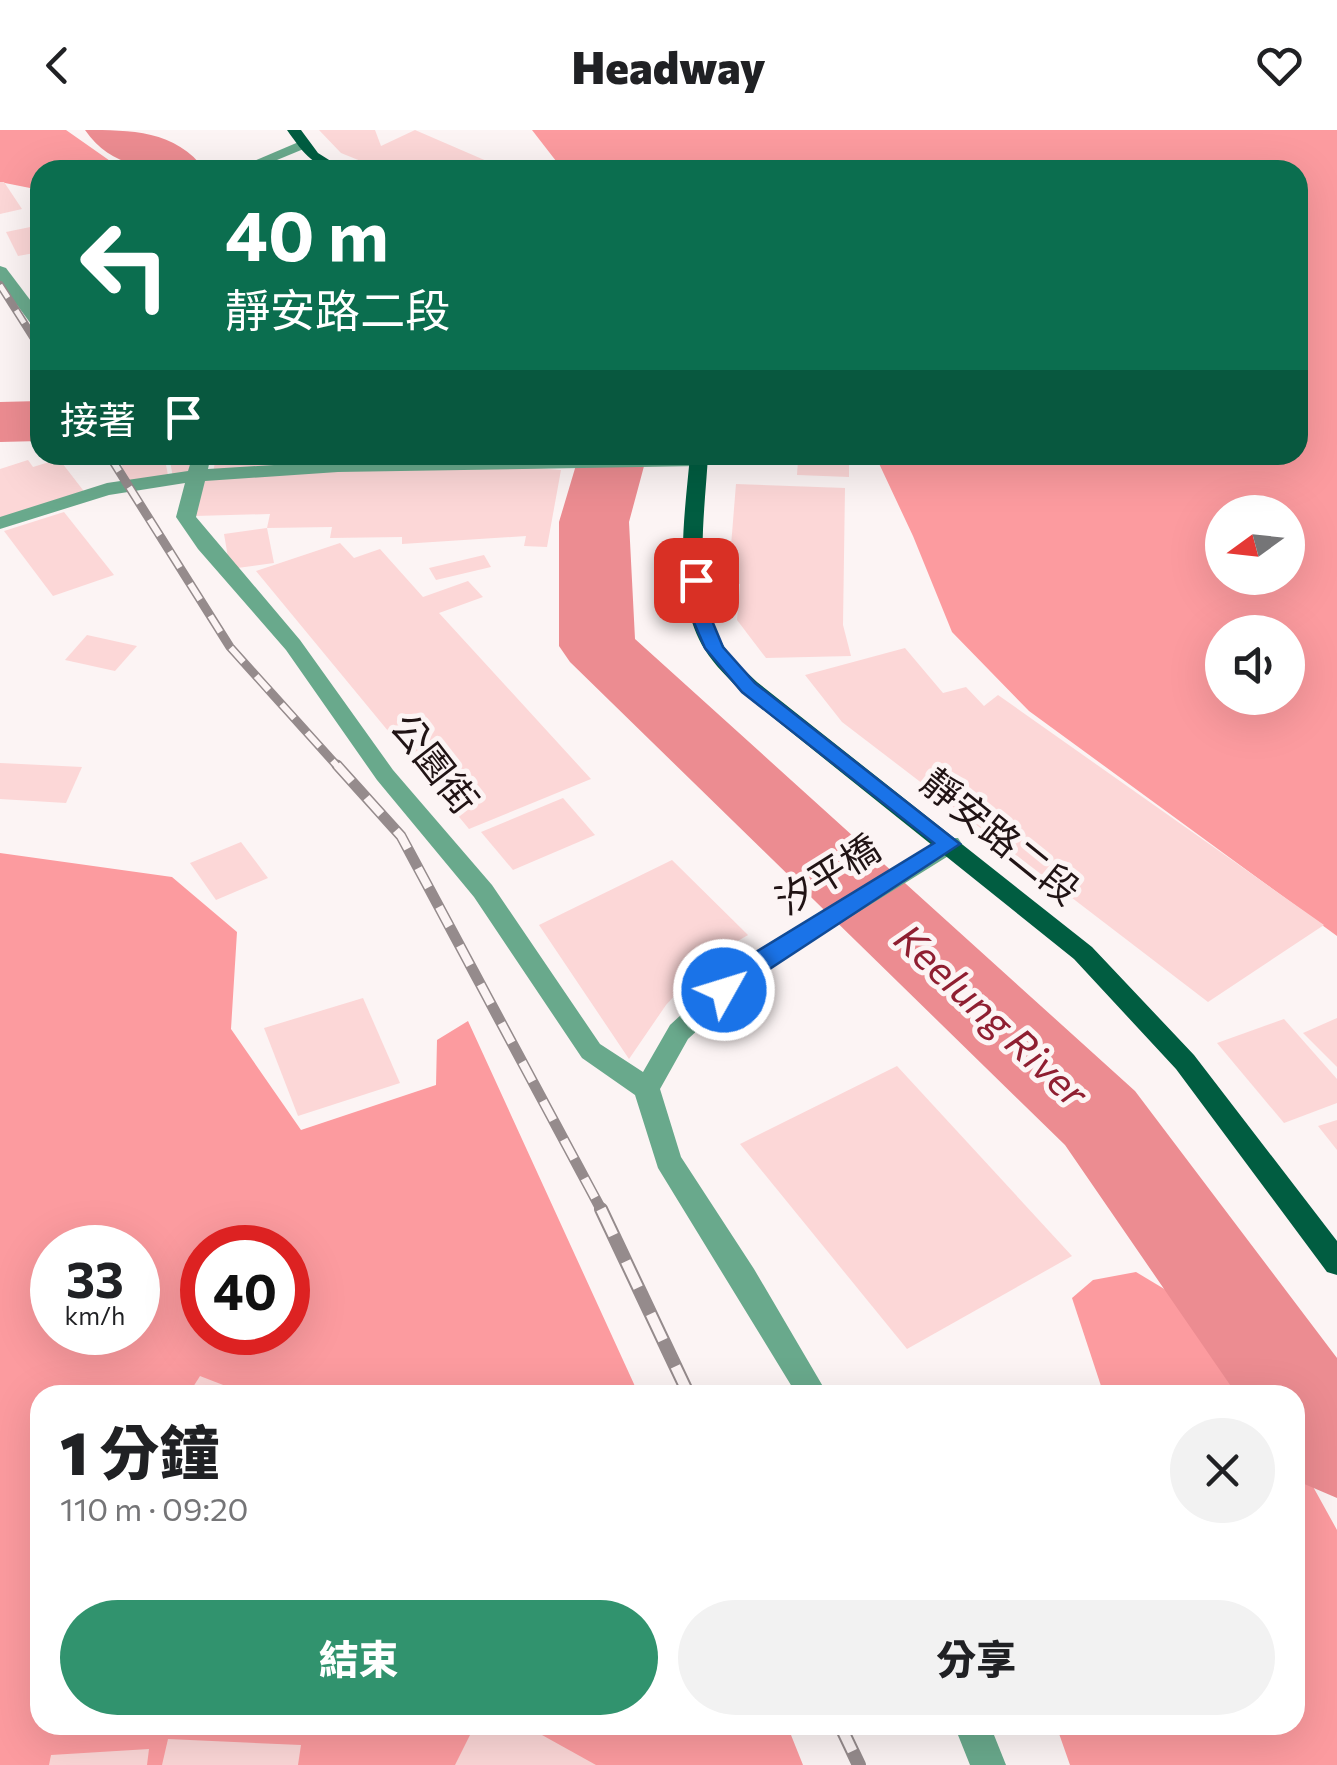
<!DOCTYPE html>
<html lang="zh-TW">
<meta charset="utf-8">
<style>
body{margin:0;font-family:Commissioner,"Noto Sans TC",sans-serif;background:#f2f2f2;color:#202124;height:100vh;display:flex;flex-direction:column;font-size:38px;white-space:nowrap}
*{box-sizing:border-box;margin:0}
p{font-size:32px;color:#757577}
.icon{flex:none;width:55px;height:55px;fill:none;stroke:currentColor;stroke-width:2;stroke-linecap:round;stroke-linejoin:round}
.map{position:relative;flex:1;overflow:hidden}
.side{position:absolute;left:30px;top:1255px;width:1275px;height:350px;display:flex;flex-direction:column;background:#fff;border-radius:30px;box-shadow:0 10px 40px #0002}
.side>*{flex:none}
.hud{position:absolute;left:30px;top:30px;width:1278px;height:305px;border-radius:30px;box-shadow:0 10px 40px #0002;background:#0b6e4f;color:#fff;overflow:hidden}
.needle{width:65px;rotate:255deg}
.controls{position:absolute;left:1205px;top:365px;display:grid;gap:20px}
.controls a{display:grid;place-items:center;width:100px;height:100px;border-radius:50%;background:#fff;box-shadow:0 10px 40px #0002;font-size:50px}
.speed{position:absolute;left:30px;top:1095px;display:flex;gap:20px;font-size:50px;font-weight:700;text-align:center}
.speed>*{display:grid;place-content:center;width:130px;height:130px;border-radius:50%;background:#fff;box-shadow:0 10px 40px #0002;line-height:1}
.speed small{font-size:25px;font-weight:400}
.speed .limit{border:15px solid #d22;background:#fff;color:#111}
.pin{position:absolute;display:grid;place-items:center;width:85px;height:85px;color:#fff;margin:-42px;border-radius:20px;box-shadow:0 5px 15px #0006}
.me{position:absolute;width:110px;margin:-55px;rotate:51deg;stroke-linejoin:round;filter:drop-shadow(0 0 8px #0008)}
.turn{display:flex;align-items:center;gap:35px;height:210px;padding:0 30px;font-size:45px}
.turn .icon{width:130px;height:130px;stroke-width:2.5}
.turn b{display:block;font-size:70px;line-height:85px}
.then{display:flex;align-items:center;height:95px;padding:0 30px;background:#0003;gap:20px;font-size:38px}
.round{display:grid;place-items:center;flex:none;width:105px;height:105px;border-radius:52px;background:#f2f2f2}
.overview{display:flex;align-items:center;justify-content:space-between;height:170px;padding:0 30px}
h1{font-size:60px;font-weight:800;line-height:75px}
.action{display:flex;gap:20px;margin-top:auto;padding:20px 30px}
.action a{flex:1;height:115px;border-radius:60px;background:#31936e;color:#fff;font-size:40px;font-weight:800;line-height:115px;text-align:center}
.action a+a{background:#f2f2f2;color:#202124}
header{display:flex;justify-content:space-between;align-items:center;height:130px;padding:0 30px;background:#fff;font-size:45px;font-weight:800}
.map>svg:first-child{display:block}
.forest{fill:#fc9b9f;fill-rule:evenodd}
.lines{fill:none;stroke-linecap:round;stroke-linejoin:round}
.river{fill:#ec8c91;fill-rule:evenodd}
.building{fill:#fcd7d7}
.minor{fill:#69a98c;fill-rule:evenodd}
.major{fill:#015d41;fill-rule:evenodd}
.rail-far3-casing{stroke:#958b8c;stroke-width:8}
.rail-far2-casing{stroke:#958b8c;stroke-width:9}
.rail-far1-casing{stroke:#958b8c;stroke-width:11}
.rail-casing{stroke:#958b8c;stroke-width:14}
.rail-far3{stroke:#fcf4f4;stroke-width:5;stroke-dasharray:15;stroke-linecap:butt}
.rail-far2{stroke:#fcf4f4;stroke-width:6;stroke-dasharray:19;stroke-linecap:butt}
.rail-far1{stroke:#fcf4f4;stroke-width:8;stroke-dasharray:22;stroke-linecap:butt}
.rail{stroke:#fcf4f4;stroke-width:10;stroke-dasharray:29;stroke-linecap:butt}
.route{fill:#1a73e8;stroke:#114b97;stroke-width:2.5}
.labels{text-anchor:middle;stroke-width:10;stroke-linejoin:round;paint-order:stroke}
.street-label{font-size:38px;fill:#211415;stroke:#fcf4f4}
.water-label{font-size:40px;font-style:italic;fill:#8f1f31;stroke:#fcf4f4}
</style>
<header><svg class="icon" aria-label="back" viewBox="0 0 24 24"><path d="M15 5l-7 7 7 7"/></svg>Headway<svg class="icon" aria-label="heart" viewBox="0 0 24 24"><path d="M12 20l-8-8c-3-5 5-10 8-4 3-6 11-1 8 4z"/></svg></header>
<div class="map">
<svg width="1337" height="1635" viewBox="0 0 1337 1635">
<rect width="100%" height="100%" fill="#fcf4f4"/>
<!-- forest -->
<g class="forest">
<path d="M0,0H66L123,40H40V60L0,52Z"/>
<path d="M532,0H1337V806L1029,581L952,502L913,406L875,325H1298V40H563ZM1222,382H1288V448H1222ZM1222,502H1288V568H1222Z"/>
<path d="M0,723L172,747L237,802L231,899L301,1000L436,955L437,910L468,891L639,1265H40V1595H787L803,1635H0ZM52,1118H138V1202H52ZM202,1118H288V1202H202Z"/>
<path d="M1136,1142L1181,1169L1254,1265H1104L1072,1168L1093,1150Z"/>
<path d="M1295,1324L1337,1400V1635H1070L1056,1595H1295Z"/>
</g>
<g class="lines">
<!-- river -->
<g class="river">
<path d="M85,0C130,0 176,0 205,40C159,40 114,42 85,0Z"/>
<path d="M40,271V311L0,312V272Z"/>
<path d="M579,325H647L629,392L635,509L1135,961L1337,1228V1368L1295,1350V1265H1237L1065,1015L570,532L559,516V392Z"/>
</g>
</g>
<!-- building -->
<g class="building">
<path d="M319,0H375L381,16L415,0L496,35L485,40H383L341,23Z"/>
<path d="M0,52H4L22,79L0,84Z"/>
<path d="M40,95V122L18,126L6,102Z"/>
<path d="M164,325L168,345L124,352L121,326Z"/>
<path d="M169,325H191L190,345L173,348Z"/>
<path d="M216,325H527V328L213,344Z"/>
<path d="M59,329L86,364L0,388V339L28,330L33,337Z"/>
<path d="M798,330L849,332V347L797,345Z"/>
<path d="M507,336L561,340L547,417L524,416L526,406L402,414V407L330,408L332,397L267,398L274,433L230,439L224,404L267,398L270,384L195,386L204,346Z"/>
<path d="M736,354L845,358L843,495L851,526L766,528L737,490L740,454L728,453Z"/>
<path d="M64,382L114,445L53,466L4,401Z"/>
<path d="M340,413L354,428L380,419L423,467L468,451L483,467L439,483L591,649L469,699L256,441Z"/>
<path d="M484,425L491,437L436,450L429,438Z"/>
<path d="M87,505L137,516L115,541L65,530Z"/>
<path d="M905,518L943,563L966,557L984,576L998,565L1324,795L1208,872L842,592L805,545Z"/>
<path d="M0,633L82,637L66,673L0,669Z"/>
<path d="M563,668L595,705L513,740L481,702Z"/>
<path d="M241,712L268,748L216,770L190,733Z"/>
<path d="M672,730L748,805L709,828L666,875L629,929L539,795Z"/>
<path d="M363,868L400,953L298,986L264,898Z"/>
<path d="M1337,888V937L1303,903Z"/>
<path d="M1284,889L1337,949V973L1284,993L1217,913Z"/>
<path d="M897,936L1072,1126L907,1219L740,1014Z"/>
<path d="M1337,990V1020L1318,996Z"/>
<path d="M200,1246L249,1265H188Z"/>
<path d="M475,1595H524L596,1635H455Z"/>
<path d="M168,1609L301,1615L298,1635H162Z"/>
<path d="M149,1619L147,1635H49L51,1625Z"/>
</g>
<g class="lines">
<!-- minor -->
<g class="minor">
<path d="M301,11L306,12V18L253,40H233Z"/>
<path d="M0,136L6,138L40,183V199L34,198L0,152Z"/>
<path d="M193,325H211L208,339L338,331L701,325L708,330L699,336L338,342L205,351L196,387L300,510L393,640L492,755L600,914L643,942L670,895L738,832L942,708H958L962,714L958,720L756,846L688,909L660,959L681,1027L754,1139L828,1265H797L658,1038L635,965L582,928L474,767L377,650L286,520L198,419L176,387L185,353L109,365L0,399V387L107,353L188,341Z"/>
<path d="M954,1595H990L1006,1635H970Z"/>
</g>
<!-- major -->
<g class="major">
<path d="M287,0H301L318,23L345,40C315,40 304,24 287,0Z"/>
<path d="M690,325H708C705,384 691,465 725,518C733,531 746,541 757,552L1092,817L1194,925L1337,1111V1145L1327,1142L1176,939L1074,829L741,562C729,548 715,536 705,520C671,465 685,386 690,325Z"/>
</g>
<defs>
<path id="rail-far3" d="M0,155L40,218"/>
<path id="rail-far2" d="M109,325L230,517L339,638"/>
<path id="rail-far1" d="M337,635L401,706L602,1081"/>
<g id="rail">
<path d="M601,1079L689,1265"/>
<path d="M840,1595L859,1635"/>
</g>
</defs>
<!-- rail-far3 casing -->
<use href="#rail-far3" class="rail-far3-casing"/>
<!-- rail-far2 casing -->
<use href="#rail-far2" class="rail-far2-casing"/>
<!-- rail-far1 casing -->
<use href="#rail-far1" class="rail-far1-casing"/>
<!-- rail casing -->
<use href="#rail" class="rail-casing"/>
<!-- rail-far3 -->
<use href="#rail-far3" class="rail-far3"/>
<!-- rail-far2 -->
<use href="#rail-far2" class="rail-far2"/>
<!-- rail-far1 -->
<use href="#rail-far1" class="rail-far1"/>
<!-- rail -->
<use href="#rail" class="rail"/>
</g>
<!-- route -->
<path class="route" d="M696,445L705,450L708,481L723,517L755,553L960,714L724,869L712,860L738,833L934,713L742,562L705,518L689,481L687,450Z"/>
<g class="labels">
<!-- street labels -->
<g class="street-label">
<text transform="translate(434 634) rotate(52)" y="13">公園街</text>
<text transform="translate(1000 707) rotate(39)" y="13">靜安路二段</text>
<text transform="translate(828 745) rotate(-32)" y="13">汐平橋</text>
</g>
<!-- water labels -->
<g class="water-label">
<text transform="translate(991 886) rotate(43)" y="14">Keelung River</text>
</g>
</g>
</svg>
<div class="controls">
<a><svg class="needle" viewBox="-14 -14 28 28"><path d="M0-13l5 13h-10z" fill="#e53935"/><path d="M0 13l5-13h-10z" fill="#757577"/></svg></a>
<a><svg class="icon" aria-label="sound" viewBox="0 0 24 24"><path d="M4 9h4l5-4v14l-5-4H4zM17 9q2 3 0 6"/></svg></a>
</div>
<div class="speed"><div>33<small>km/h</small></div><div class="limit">40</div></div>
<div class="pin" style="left:696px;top:450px;background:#d93025"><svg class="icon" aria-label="arrive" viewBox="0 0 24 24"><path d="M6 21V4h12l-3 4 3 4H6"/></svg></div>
<svg class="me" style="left:724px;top:860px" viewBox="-20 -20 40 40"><circle r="17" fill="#1a73e8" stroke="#fff" stroke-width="3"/><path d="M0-11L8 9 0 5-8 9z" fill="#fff"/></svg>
<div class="hud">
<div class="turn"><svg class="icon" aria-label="left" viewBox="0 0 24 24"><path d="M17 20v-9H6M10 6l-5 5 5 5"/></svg><div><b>40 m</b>靜安路二段</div></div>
<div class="then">接著<svg class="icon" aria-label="arrive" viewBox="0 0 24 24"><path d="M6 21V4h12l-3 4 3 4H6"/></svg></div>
</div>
<section class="side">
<div class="overview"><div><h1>1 分鐘</h1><p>110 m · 09:20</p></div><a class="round"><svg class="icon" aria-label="close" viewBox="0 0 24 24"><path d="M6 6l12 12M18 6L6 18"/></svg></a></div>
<div class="action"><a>結束</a><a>分享</a></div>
</section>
</div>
